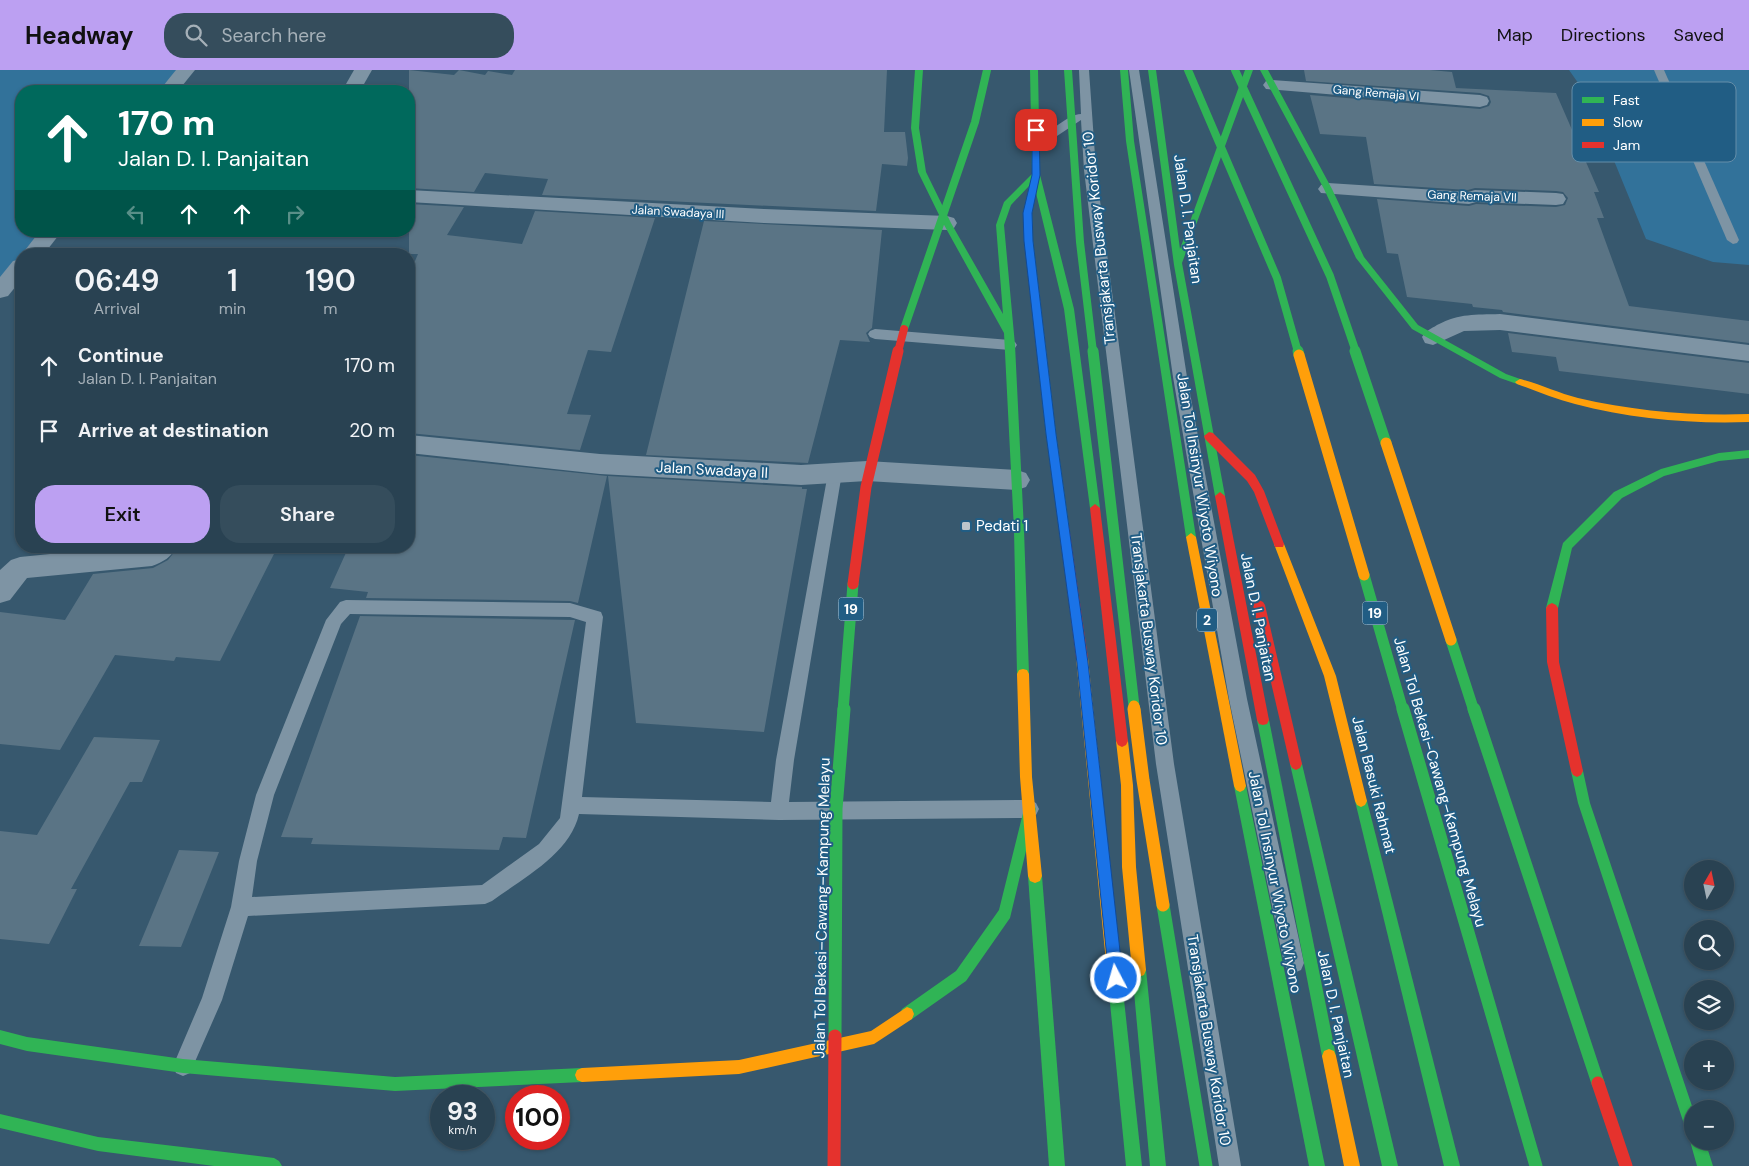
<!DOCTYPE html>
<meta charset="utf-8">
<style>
body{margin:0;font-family:"DM Sans",sans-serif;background:#354d5c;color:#f1f3f6;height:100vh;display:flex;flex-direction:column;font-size:19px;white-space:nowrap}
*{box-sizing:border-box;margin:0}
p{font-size:16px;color:#a5b0b8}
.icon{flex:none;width:28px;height:28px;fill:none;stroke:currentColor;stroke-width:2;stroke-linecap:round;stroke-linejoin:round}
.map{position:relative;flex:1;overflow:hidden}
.sheet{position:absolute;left:15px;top:178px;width:400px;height:305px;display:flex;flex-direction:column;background:#294252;border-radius:20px;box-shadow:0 1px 4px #0004,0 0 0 1px #455b69}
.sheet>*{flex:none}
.banner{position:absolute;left:15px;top:15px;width:400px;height:152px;border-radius:20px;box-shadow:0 1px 4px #0004,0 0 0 1px #455b69;background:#00695c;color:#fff;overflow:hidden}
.needle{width:32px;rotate:9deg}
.buttons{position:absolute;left:1684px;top:790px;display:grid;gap:10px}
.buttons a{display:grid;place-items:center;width:50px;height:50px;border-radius:50%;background:#294252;box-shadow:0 1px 4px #0004,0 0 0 1px #455b69;font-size:25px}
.speed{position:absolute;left:430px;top:1015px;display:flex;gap:10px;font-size:25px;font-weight:700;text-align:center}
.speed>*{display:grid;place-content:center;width:65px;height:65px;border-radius:50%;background:#294252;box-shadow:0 1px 4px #0004,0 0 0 1px #455b69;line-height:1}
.speed small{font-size:12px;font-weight:400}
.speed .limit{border:8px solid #d22;background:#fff;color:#111}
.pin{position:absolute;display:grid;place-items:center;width:42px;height:42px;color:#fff;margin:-21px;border-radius:10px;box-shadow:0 2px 8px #0006}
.me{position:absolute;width:55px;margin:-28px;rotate:354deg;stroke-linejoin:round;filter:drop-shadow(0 0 4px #0008)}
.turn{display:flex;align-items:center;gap:18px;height:105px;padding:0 20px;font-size:22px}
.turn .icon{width:65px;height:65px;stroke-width:2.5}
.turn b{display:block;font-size:35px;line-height:42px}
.lanes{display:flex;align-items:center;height:48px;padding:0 20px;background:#0003;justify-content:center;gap:25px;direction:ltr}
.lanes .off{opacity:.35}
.eta{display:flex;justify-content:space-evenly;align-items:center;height:85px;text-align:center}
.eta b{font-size:30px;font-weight:600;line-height:35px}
.cta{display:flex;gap:10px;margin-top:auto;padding:10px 20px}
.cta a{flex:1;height:58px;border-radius:20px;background:#bca0f2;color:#111;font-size:20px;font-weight:600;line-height:58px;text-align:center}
.cta a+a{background:#354d5c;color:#f1f3f6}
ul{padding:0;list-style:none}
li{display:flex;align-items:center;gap:15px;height:65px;padding:0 20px}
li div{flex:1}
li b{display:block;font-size:19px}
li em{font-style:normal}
header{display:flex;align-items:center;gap:30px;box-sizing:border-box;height:70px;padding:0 25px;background:#bca0f2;color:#111}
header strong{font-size:24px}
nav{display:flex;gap:28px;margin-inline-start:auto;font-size:18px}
.search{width:350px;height:45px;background:#354d5c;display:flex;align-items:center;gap:12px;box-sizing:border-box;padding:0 18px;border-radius:20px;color:#a5b0b8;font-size:19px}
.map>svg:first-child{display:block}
.green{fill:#32729a}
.building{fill:#5a7485}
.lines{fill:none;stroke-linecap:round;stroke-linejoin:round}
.lane{fill:#7e94a4;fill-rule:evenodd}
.street{fill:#7e94a4;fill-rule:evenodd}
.fast{fill:#30b455;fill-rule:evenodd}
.slow{fill:#ff9f0a;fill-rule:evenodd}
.jam{fill:#e5322d;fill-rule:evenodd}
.fast-bridge-far2{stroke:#30b455;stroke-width:8}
.fast-bridge-far1{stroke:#30b455;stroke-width:11}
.fast-bridge{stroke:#30b455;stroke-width:13}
.slow-bridge-far1{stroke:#ff9f0a;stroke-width:11}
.slow-bridge{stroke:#ff9f0a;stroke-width:13}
.jam-bridge-far2{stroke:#e5322d;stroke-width:8}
.jam-bridge-far1{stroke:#e5322d;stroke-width:11}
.jam-bridge{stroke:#e5322d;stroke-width:13}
.route{fill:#1a73e8;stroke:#114b97}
.poi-dot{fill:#b9c5cc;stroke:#215d84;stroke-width:2}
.labels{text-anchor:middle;stroke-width:4;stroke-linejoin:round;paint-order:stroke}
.far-street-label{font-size:12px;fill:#fff;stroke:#215d84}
.shield{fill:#215d84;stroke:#bcceda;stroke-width:1}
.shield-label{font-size:14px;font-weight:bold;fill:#fff}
.street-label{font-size:15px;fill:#fff;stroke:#215d84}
.poi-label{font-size:15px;fill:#fff;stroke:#215d84;text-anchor:start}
.key{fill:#215d84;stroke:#648ea9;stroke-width:1}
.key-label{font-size:14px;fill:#fff}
</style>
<header>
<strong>Headway</strong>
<div class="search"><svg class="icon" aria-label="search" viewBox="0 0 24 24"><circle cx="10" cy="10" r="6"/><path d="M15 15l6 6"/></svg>Search here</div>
<nav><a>Map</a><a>Directions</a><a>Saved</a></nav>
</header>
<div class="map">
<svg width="1749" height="1096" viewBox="0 0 1749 1096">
<rect width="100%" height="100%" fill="#37586e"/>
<!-- green -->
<g class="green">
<path d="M0,0H185L168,21H21V161H52L32,184H21V196L0,220Z"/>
<path d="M1569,0H1749V195L1713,192L1646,169L1588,27Z"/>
</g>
<!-- building -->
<g class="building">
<path d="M409,0L454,5L459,0L485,5L488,1L512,5L515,0H887L884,62H905L908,88L907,96L882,94L876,141L542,125L548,109L485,103L474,122L409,118Z"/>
<path d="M1304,0H1430L1452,2L1456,18L1556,23L1599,122H1594L1604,148H1597L1629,236L1749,251V273L1503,242L1502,240L1473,237L1472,234L1407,227L1398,184L1387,183L1377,129L1469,136L1476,134L1556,137L1565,135L1568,128L1563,122L1556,121L1475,118L1468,120L1374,114L1366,67L1320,64L1310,25L1480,39L1489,36L1491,32L1489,26L1480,23L1306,11Z"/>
<path d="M409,134L464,137L447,165L522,174L535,141L655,148L611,282L588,280L567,344L591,345L580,380L409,363V205L418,184H409Z"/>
<path d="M704,151L882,160L872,258L866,263L870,272L840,270L808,393L646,385Z"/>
<path d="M1508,263L1749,293V324L1559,301L1556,287L1512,282Z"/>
<path d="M409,385L607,406L578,533L570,531L366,528L368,522L330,518L349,476H409Z"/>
<path d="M608,406L802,417V419H807L764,662L636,653Z"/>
<path d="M179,476H278L220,591L176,587L174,591L115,585L60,680L0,674V542L65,550L93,504L153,498L168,490Z"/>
<path d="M360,546L575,550L526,768L503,767L499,780L311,774L313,768L281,767Z"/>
<path d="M94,667L160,670L142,712H130L71,819H77L49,874L0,869V761L37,765Z"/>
<path d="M179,780L219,782L181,877L139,876Z"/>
</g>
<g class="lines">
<!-- lane -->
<g class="lane">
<path d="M1079,0H1089L1096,100L1174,694L1241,1096H1219L1156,694L1084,100L1081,50L1057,66L1040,81H1032L1030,79C1039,69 1068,44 1081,44Z"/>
<path d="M1129,0H1139L1187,307L1247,629L1304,893L1301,900L1294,903L1287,900L1284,893L1229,629L1173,307Z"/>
<path d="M1654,0H1664L1739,170L1737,173L1733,174L1727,170Z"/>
<path d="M875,259L1010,270L1015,272L1017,275L1015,278L1010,280L875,269L870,267L868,264L870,261Z"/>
<path d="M835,397L840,399L842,403L794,690L789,732L1030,730L1036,733L1039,739L1036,745L1030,748L779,750L579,744C570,784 523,808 492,831L485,834L248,846L222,930L190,1003L183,1006L176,1003L173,996L202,928L231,837L239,791L256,725L326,550L340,532L346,530L570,533L601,542L603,547L582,727L771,732L776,690L828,403L830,399ZM350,544L570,547L586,552L560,748L539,774L482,815L252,827L257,791L274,725L341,554Z"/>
</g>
<!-- street -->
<g class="street">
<path d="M176,0H195L178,21H159Z"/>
<path d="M354,0H372L360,21H342Z"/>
<path d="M1272,10L1480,25L1487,27L1489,31L1487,35L1480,37L1266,19L1263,15L1266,11Z"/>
<path d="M1328,113L1468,122L1475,120L1556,123L1563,124L1566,129L1563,134L1556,135L1476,132L1469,134L1321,123L1318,119L1321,115Z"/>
<path d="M409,120L764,139L947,146L954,148L957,153L954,158L947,160L764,153L409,132Z"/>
<path d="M40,161H62L44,184H22Z"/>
<path d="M21,189V210L8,226L0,228V207L13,191Z"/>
<path d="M1500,244L1749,275V291L1500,260L1464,261L1433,275L1425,273L1422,267C1426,260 1431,259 1437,255C1461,243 1474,245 1500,244Z"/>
<path d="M409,365L600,384L801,395L867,391L1017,400L1026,403L1030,410L1026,417L1017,420L867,411L801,415L600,404L409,383Z"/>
<path d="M130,476H177C172,487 163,492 152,496L27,508L10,530L0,533V500L11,490L20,487Z"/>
</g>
<!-- fast -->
<g class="fast">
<path d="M915,0H923L919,58L926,102L951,153L1003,244L996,155L1004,132L1032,104L1030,0H1038L1040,105L1074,239L1100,438L1095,442L1090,438L1064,239L1036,123L1032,143L1033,171L1056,364L1069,456L1064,460L1059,456L1046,364L1025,171L1024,143L1029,116L1011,135L1004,155L1015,275L1024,460L1029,604L1027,608L1023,609L1019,608L1017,604L1014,460L1004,263L943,153L918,102L911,58Z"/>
<path d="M1120,0H1128L1134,71L1196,467L1191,471L1186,467L1126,71Z"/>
<path d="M1148,0H1156L1180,179L1245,0H1253L1182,193L1225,426L1220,430L1215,426L1174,195Z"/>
<path d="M1260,0H1268L1332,119L1364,187L1418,255L1506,304L1523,310V314L1520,315L1500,308L1412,259L1356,188L1324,119Z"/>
<path d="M1749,380V388L1719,391L1664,406L1622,428L1572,478L1558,538L1556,541H1548L1546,538L1563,473L1614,422L1661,399L1719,383Z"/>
<path d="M1263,645L1267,646L1269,650L1336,986L1334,991L1329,993L1324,991L1322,986L1257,650L1259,646Z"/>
<path d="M1296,688L1300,690L1302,694L1398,1096H1382L1290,694L1292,690Z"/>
<path d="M1577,695L1581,697L1583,701L1590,733L1693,1039L1692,1064L1687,1062L1685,1057L1578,733L1571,701L1573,697Z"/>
<path d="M1240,710L1244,712L1246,716L1325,1096H1309L1234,716L1236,712Z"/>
<path d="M1361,725L1365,727L1367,731L1460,1096H1444L1355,731L1357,727Z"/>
<path d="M1030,733L1034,735L1036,739L1010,848L966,911L912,949L907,951L902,949L900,944L902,939L956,901L999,840L1024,739L1026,735Z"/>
<path d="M1035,799L1040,801L1042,806L1065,1096H1049L1028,806L1030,801Z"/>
<path d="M1139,893L1144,895L1146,900L1166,1096H1150L1132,900L1134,895Z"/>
<path d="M1114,895L1119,897L1121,902L1142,1096H1126L1107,902L1109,897Z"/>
<path d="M0,960L27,967L183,989L395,1007L582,998L587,1000L589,1005L587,1010L582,1012L395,1021L183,1003L27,981L0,974Z"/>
<path d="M0,1044L98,1067L274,1088L279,1091L282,1096H214L98,1081L0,1058Z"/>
<path d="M1692,1065V1071H1705L1713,1096H1697L1690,1071Z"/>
</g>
<!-- slow -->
<g class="slow">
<path d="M1520,309C1540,314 1558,323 1578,328C1634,341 1691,346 1749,344V352C1691,354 1631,349 1575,334C1555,329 1536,321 1517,314L1515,312Z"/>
<path d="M1191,463L1196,467L1246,716L1244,720L1240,722L1236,720L1234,716L1186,467Z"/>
<path d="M1279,470L1284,474L1336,606L1367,731L1365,735L1361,737L1357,735L1355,731L1324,606L1274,474Z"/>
<path d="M1082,583L1086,584L1088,588L1121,902L1119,907L1114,909L1109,907L1107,902L1076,588L1078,584Z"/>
<path d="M1023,599L1027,600L1029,604L1032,707L1042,806L1040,811L1035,813L1030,811L1028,806L1020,707L1017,604L1019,600Z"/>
<path d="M1122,665L1126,667L1128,671L1133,715L1136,797L1146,900L1144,905L1139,907L1134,905L1132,900L1122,797L1121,715L1116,671L1118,667Z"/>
<path d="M907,937L912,939L914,944L912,949L874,974L739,1004L582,1012L577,1010L575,1005L577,1000L582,998L739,990L871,961Z"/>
<path d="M1329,979L1334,981L1336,986L1360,1096H1344L1322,986L1324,981Z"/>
</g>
<!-- jam -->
<g class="jam">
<path d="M1209,362L1213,363L1255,405L1264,421L1284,474L1283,477H1275L1254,422L1247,411L1205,369L1204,366Z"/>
<path d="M1220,422L1225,426L1269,650L1267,654L1263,655L1259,654L1257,650L1215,426Z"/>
<path d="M1095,434L1100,438L1128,671L1126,675L1122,677L1118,675L1116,671L1090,438Z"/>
<path d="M1064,452L1069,456L1088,588L1086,592L1082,593L1078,592L1076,588L1059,456Z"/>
<path d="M1259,530L1263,532L1265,535L1302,694L1300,698L1296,700L1292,698L1290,694L1253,535L1255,532Z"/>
<path d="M1552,533L1556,535L1558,538L1559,592L1583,701L1581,705L1577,707L1573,705L1571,701L1547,592L1546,538L1548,535Z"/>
</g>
<!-- fast-bridge-far2 -->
<g class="fast-bridge-far2">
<path d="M1068,0L1080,172L1093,282"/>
<path d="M1188,0L1277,208L1298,282"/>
<path d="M1235,0L1330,206L1356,282"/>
<path d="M904,259L975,52L987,0"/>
</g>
<!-- fast-bridge-far1 -->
<g class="fast-bridge-far1">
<path d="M1093,281L1134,636"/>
<path d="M1298,281L1299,285"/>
<path d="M1355,281L1386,373"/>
<path d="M1364,505L1403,641"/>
<path d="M1451,570L1474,641"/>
<path d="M843,641L853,514"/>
</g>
<!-- fast-bridge -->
<g class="fast-bridge">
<path d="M1403,639L1536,1096"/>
<path d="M1474,639L1598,1013"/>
<path d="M1163,835L1206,1096"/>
<path d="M835,966L836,739L844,639"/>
</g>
<!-- slow-bridge-far1 -->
<g class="slow-bridge-far1">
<path d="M1299,285L1364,505"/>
<path d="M1386,373L1451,570"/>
<path d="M1134,636L1135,641"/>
</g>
<!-- slow-bridge -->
<path class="slow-bridge" d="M1134,639L1143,710L1163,835"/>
<!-- jam-bridge-far2 -->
<path class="jam-bridge-far2" d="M898,282L904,259"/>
<!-- jam-bridge-far1 -->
<path class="jam-bridge-far1" d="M853,514L866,417L898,281"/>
<!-- jam-bridge -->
<g class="jam-bridge">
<path d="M1598,1013L1626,1096"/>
<path d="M834,1096L835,966"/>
</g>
</g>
<!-- route -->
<path class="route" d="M1036,57L1039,60L1040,105L1032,143L1033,171L1056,364L1088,593L1123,908L1121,912L1116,914L1111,912L1109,908L1077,593L1046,364L1024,171L1023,143L1032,105V60Z"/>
<!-- markers -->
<rect class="poi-dot" x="961" y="451" width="10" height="10" rx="2.5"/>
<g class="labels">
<!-- far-street labels -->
<g class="far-street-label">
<text transform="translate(1376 23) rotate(5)" y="4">Gang Remaja VI</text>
<text transform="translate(1472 126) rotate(2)" y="4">Gang Remaja VII</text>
<text transform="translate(678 142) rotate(3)" y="4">Jalan Swadaya III</text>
</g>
<!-- shield labels -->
<g class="shield">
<rect x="838.5" y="527.5" width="25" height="23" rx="4"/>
<rect x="1362.5" y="531.5" width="25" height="23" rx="4"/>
<rect x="1197" y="538.5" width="20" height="23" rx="4"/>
</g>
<g class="shield-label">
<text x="851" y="544">19</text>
<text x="1375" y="548">19</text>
<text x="1207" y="555">2</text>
</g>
<!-- street labels -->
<g class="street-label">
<text transform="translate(1188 149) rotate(82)" y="5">Jalan D. I. Panjaitan</text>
<text transform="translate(1099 168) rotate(-96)" y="5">Transjakarta Busway Koridor 10</text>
<text transform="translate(712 400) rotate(3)" y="5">Jalan Swadaya II</text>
<text transform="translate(1200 415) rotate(81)" y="5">Jalan Tol Insinyur Wiyoto Wiyono</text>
<text transform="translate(1258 547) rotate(79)" y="5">Jalan D. I. Panjaitan</text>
<text transform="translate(1149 569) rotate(83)" y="5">Transjakarta Busway Koridor 10</text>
<text transform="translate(1440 712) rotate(74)" y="5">Jalan Tol Bekasi–Cawang–Kampung Melayu</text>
<text transform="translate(1374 715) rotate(76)" y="5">Jalan Basuki Rahmat</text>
<text transform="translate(1275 812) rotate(79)" y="5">Jalan Tol Insinyur Wiyoto Wiyono</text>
<text transform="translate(822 838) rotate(-89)" y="5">Jalan Tol Bekasi–Cawang–Kampung Melayu</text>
<text transform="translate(1336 944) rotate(78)" y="5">Jalan D. I. Panjaitan</text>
<text transform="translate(1209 970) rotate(81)" y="5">Transjakarta Busway Koridor 10</text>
</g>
<!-- poi labels -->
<g class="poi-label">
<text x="976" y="461">Pedati 1</text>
</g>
</g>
<!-- legend -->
<rect x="1572" y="12" width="164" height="80" rx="8" class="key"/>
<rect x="1582" y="27" width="22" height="6" fill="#30b455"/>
<rect x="1582" y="49" width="22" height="7" fill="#ff9f0a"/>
<rect x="1582" y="72" width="22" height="6" fill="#e5322d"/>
<g class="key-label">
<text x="1613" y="35">Fast</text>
<text x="1613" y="57">Slow</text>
<text x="1613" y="80">Jam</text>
</g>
</svg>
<div class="buttons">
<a><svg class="needle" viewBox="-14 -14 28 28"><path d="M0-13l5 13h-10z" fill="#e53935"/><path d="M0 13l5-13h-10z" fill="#a5b0b8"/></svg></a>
<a><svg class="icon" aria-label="search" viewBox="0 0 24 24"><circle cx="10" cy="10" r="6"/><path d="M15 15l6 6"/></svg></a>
<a><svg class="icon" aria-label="layers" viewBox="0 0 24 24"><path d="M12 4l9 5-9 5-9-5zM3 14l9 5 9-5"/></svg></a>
<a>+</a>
<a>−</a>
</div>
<div class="speed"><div>93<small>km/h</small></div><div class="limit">100</div></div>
<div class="pin" style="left:1036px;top:60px;background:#d93025"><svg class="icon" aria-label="arrive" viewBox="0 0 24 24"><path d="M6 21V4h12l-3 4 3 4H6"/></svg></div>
<svg class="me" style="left:1116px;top:908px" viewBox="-20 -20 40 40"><circle r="17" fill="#1a73e8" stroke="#fff" stroke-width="3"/><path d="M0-11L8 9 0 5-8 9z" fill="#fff"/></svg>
<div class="banner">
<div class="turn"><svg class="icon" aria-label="ahead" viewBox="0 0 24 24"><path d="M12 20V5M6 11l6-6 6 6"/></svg><div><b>170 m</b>Jalan D. I. Panjaitan</div></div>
<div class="lanes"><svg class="icon off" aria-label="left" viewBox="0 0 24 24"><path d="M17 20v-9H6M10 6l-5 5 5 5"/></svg><svg class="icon" aria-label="ahead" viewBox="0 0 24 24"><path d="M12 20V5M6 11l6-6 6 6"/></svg><svg class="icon" aria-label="ahead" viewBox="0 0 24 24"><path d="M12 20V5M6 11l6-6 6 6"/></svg><svg class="icon off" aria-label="right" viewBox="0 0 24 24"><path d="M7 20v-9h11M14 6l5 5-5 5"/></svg></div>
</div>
<section class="sheet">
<div class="eta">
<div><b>06:49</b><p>Arrival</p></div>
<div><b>1</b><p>min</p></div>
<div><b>190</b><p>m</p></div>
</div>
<ul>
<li><svg class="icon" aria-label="ahead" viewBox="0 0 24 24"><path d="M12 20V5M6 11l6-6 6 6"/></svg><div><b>Continue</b><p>Jalan D. I. Panjaitan</p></div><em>170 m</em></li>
<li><svg class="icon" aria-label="arrive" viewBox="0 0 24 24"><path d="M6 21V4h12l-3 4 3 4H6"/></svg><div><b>Arrive at destination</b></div><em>20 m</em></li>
</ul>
<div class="cta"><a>Exit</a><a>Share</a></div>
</section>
</div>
